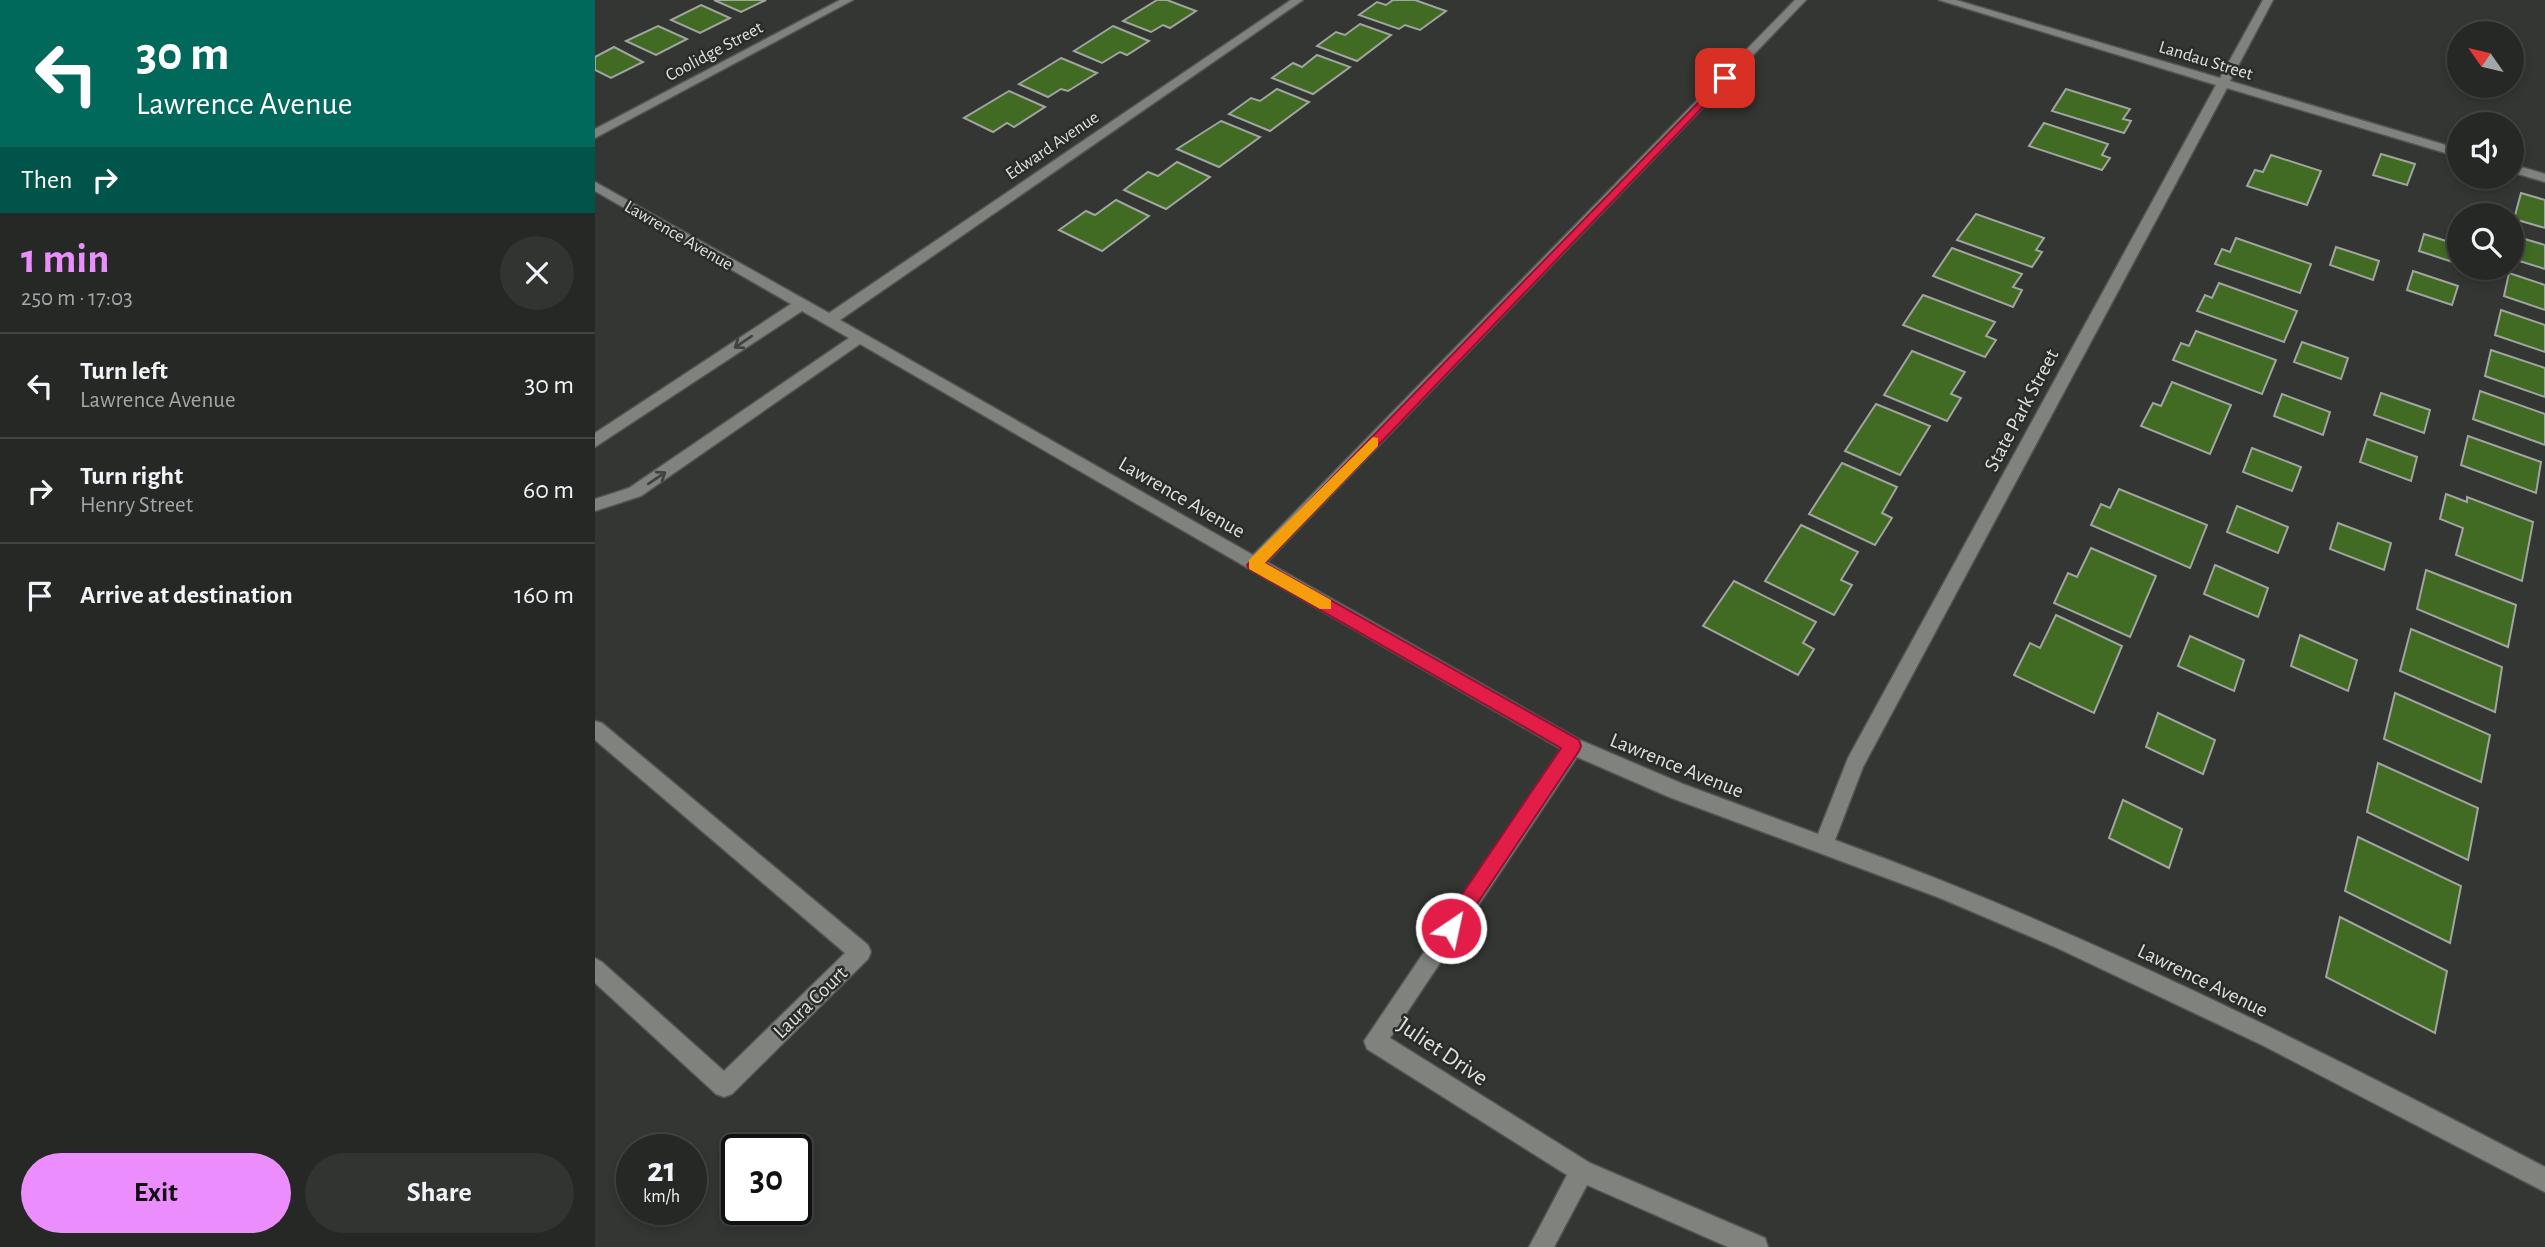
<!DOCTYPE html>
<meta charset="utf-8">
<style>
body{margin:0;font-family:"Alegreya Sans",sans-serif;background:#323432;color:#f1f3f6;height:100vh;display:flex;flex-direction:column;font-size:26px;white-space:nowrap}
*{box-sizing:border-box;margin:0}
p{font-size:23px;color:#a4a6a7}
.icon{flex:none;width:38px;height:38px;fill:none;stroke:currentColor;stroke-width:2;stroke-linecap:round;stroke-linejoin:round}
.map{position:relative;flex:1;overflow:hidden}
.sheet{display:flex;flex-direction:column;background:#262826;width:595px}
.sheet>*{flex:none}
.hud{background:#00695c;color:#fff;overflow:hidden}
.needle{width:46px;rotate:304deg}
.buttons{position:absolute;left:1852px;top:21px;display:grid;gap:14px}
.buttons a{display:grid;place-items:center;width:77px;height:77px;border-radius:50%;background:#262826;box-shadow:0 4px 10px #0003,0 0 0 2px #424443;font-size:35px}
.speed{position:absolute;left:21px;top:1134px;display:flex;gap:14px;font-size:35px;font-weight:700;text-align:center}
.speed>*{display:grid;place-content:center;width:91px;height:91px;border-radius:50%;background:#262826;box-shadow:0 4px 10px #0003,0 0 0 2px #424443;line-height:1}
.speed small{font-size:18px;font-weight:400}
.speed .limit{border:4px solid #111;border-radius:10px;background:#fff;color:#111}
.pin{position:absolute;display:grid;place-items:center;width:60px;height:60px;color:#fff;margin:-30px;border-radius:14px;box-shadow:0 4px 10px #0006}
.me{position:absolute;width:77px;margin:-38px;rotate:34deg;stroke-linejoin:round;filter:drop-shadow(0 0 5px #0008)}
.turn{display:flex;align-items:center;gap:24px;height:147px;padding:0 21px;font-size:32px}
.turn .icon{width:91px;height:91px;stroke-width:2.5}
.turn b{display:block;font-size:49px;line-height:60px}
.then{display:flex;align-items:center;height:66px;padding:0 21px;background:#0003;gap:14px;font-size:26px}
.round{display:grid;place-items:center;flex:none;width:74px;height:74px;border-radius:37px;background:#323432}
.summary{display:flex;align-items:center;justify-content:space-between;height:119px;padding:0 21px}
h1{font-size:42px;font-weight:700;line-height:52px;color:#eb8dfc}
.cta{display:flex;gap:14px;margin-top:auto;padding:14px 21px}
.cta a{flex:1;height:80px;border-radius:42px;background:#eb8dfc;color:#111;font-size:28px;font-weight:700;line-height:80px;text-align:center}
.cta a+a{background:#323432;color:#f1f3f6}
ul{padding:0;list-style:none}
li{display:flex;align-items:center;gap:21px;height:105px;padding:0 21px;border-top:2px solid #424443}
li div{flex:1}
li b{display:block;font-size:26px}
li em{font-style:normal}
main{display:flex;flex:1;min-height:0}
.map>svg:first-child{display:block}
.building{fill:#416a23;stroke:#a1a4a0;stroke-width:2}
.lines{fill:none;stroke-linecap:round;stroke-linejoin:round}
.street-casing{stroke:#525451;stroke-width:3}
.street{fill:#80827e;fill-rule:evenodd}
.oneway{stroke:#3f423e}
.route{fill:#e11d48;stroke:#92132f;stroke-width:2}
.slow{fill:#f59e0b}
.labels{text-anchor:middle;stroke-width:5;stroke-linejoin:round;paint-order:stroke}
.far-street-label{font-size:18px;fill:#dfe0de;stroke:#292c28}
.street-label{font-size:21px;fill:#dfe0de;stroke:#292c28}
.near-street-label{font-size:24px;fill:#dfe0de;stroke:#292c28}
</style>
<main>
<section class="sheet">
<div class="hud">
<div class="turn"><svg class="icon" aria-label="left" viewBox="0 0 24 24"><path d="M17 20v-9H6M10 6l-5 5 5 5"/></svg><div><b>30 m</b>Lawrence Avenue</div></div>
<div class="then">Then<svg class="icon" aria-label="right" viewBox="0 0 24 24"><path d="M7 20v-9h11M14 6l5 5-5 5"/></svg></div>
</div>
<div class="summary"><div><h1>1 min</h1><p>250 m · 17:03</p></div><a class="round"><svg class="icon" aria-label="close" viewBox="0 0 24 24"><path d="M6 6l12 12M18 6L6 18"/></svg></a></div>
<ul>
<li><svg class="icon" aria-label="left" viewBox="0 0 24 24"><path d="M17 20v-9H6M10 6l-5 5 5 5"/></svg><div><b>Turn left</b><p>Lawrence Avenue</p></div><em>30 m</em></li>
<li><svg class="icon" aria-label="right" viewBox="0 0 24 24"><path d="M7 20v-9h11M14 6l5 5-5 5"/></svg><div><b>Turn right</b><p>Henry Street</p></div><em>60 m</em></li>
<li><svg class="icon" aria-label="arrive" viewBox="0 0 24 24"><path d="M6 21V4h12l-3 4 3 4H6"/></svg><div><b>Arrive at destination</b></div><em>160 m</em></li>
</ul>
<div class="cta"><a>Exit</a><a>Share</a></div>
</section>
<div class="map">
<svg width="1950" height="1247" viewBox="0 0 1950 1247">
<rect width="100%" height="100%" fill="#333632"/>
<!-- building -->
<g class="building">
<path d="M119,0H171L146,12Z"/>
<path d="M562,0H572L601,11L575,28L568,25L556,32L528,21Z"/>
<path d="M798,0H820L851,11L825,30L810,25L804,29L764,15L782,2L791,5Z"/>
<path d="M106,5L135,18L105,33L76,20Z"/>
<path d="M765,24L796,35L762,61L722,46L741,32L750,35Z"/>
<path d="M63,26L92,39L61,55L31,41Z"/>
<path d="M518,26L554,41L532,55L525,52L507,63L479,51Z"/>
<path d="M19,47L48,62L16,78L0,70V57Z"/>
<path d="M722,55L755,67L718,94L677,78L698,63L707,67Z"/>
<path d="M466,58L502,73L473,91L466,89L453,97L424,84Z"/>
<path d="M682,89L714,102L675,131L634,114L656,98L665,101Z"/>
<path d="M1471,89L1535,109L1528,119L1536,121L1529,133L1457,111Z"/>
<path d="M414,91L450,107L419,127L412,123L398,132L369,118Z"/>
<path d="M626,121L665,137L624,167L582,149Z"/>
<path d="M1449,123L1513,144L1507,155L1515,158L1507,170L1434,146Z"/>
<path d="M1786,154L1820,164L1812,185L1778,175Z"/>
<path d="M1676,155L1726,171L1712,205L1652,186L1660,170L1668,172Z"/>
<path d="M582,162L615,177L571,209L529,190L553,172L563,176Z"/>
<path d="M1926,193L1950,200V228L1919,219Z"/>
<path d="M521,200L554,216L507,251L464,230L491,211L500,215Z"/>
<path d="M1381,214L1449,238L1441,250L1447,252L1437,267L1362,240Z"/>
<path d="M1829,234L1864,245V264L1824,251Z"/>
<path d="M1923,237L1950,245V269L1918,259Z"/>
<path d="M1641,238L1716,264L1705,293L1620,264L1627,249L1635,252Z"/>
<path d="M1741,247L1784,261L1778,280L1735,265Z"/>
<path d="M1357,248L1427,274L1418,287L1427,290L1418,307L1338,276Z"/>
<path d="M1818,271L1863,286L1857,305L1812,290Z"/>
<path d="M1914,273L1950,285V310L1909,296Z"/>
<path d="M1624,283L1702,311L1689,342L1602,311L1610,295L1617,298Z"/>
<path d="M1328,295L1400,322L1391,336L1401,340L1390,357L1308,325Z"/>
<path d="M1906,310L1950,325V352L1900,335Z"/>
<path d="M1601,331L1681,360L1667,394L1578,360L1586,343L1594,346Z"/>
<path d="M1707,342L1753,358L1746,379L1699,362Z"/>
<path d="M1896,350L1950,368V397L1890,376Z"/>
<path d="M1317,351L1370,372L1356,394L1366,398L1352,421L1289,395Z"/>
<path d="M1577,382L1636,405L1615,454L1546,426L1558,403L1566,406Z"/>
<path d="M1885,391L1950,414V445L1878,419Z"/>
<path d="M1786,393L1835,410L1829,433L1779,415Z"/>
<path d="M1687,394L1735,412L1728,435L1679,416Z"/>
<path d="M1281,404L1335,426L1305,475L1250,451Z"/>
<path d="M1873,436L1946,462L1941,493L1866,465Z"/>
<path d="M1772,439L1822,457L1816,481L1765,462Z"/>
<path d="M1657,448L1706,467L1697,491L1648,472Z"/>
<path d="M1247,463L1302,487L1287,513L1297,518L1280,545L1214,514Z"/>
<path d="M1524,489L1612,525L1595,568L1496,525L1506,504L1515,508Z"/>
<path d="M1851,494L1872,502V497L1938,522L1927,581L1861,555L1868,528L1845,519Z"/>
<path d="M1642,506L1693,527L1683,553L1632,532Z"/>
<path d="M1743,523L1796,543L1789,570L1735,549Z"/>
<path d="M1206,525L1263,552L1246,580L1257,585L1239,615L1170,581Z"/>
<path d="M1496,548L1561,576L1535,637L1459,603L1473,573L1482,577Z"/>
<path d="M1620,565L1673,588L1663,617L1609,594Z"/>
<path d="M1831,570L1921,605L1913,647L1822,609Z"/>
<path d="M1139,581L1221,622L1208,643L1219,649L1203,675L1108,626Z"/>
<path d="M1461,615L1527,646L1499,713L1419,675L1435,643L1445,648Z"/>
<path d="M1816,629L1907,667L1900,712L1805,671Z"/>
<path d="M1705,635L1762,660L1753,691L1696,666Z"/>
<path d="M1595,636L1649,660L1639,691L1583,666Z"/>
<path d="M1800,693L1895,735L1886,782L1789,739Z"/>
<path d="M1563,713L1620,740L1608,774L1551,747Z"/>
<path d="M1783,763L1883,808L1873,860L1772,812Z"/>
<path d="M1528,800L1587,829L1574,868L1514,838Z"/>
<path d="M1763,837L1866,886L1855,943L1750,891Z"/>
<path d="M1745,917L1852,971L1840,1033L1731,977Z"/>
</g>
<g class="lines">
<defs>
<g id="street">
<path d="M245,0H258L0,138V129Z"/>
<path d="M696,0H708L245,320L658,555L1200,0H1211L672,562L985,740L1088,784L1223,834L1253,758L1621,85L1344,0H1361L1625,78L1668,0H1678L1635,81L1864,149V157L1632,88L1268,767L1240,840C1486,929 1718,1046 1950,1167V1192L1669,1046L1460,947L1345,898L1074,797L982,757L795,1038L995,1163L1170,1238L1173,1247H1133L992,1185L959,1247H934L972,1175L772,1049L769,1041L966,749L265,344L46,496L0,511V499L34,488L254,338L207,311L0,447V433L196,304L0,191V182L234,313Z"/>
<path d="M1916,164L1950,174V182L1916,172Z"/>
<path d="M0,721L7,723L273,945L276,952L273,959L137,1094L129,1097L121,1094L0,983V958L7,962L129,1071L250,953L0,740Z"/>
</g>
</defs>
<!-- street casing -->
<use href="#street" class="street-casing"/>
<!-- street -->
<use href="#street" class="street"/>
</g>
<!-- one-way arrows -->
<defs><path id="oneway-shaft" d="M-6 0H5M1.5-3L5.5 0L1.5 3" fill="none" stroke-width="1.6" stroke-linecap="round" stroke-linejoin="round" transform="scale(1.75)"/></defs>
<g class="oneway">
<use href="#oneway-shaft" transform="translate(148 342) rotate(146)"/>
<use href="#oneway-shaft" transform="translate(62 478) rotate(-34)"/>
</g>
<!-- route -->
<path class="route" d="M1130,75L1136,78L1134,80L670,563L984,740L986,746L984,751L862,934L856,937L849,934L846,928L849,921L966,748L654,569L652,565Z"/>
<!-- slow -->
<path class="slow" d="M778,437L783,438V446L670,563L736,600V609H725L654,569V560Z"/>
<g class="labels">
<!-- far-street labels -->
<g class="far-street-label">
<text transform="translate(119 51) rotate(-28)" y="6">Coolidge Street</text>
<text transform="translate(1611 60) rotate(17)" y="6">Landau Street</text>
<text transform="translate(457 145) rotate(-34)" y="6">Edward Avenue</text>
<text transform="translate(84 235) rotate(30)" y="6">Lawrence Avenue</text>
</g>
<!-- street labels -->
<g class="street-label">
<text transform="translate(1426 410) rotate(-62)" y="7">State Park Street</text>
<text transform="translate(587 497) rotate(30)" y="7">Lawrence Avenue</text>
<text transform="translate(1082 765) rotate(22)" y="7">Lawrence Avenue</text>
<text transform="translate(1608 980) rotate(26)" y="7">Lawrence Avenue</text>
<text transform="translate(215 1002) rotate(-44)" y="7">Laura Court</text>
</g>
<!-- near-street labels -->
<g class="near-street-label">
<text transform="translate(848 1051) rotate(34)" y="8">Juliet Drive</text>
</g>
</g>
</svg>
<div class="buttons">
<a><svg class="needle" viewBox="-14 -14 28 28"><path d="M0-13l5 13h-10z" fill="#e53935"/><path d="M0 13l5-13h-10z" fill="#a4a6a7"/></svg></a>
<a><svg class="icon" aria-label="sound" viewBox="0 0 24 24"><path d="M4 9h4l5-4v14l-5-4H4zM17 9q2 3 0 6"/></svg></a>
<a><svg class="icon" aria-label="search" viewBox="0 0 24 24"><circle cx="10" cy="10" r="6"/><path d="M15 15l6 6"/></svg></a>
</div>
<div class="speed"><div>21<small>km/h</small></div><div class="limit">30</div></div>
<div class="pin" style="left:1130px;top:78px;background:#d93025"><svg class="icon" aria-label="arrive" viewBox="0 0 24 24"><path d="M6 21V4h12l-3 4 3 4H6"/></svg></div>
<svg class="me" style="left:856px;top:928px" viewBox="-20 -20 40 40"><circle r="17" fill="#e11d48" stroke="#fff" stroke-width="3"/><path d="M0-11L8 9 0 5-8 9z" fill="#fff"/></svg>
</div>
</main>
